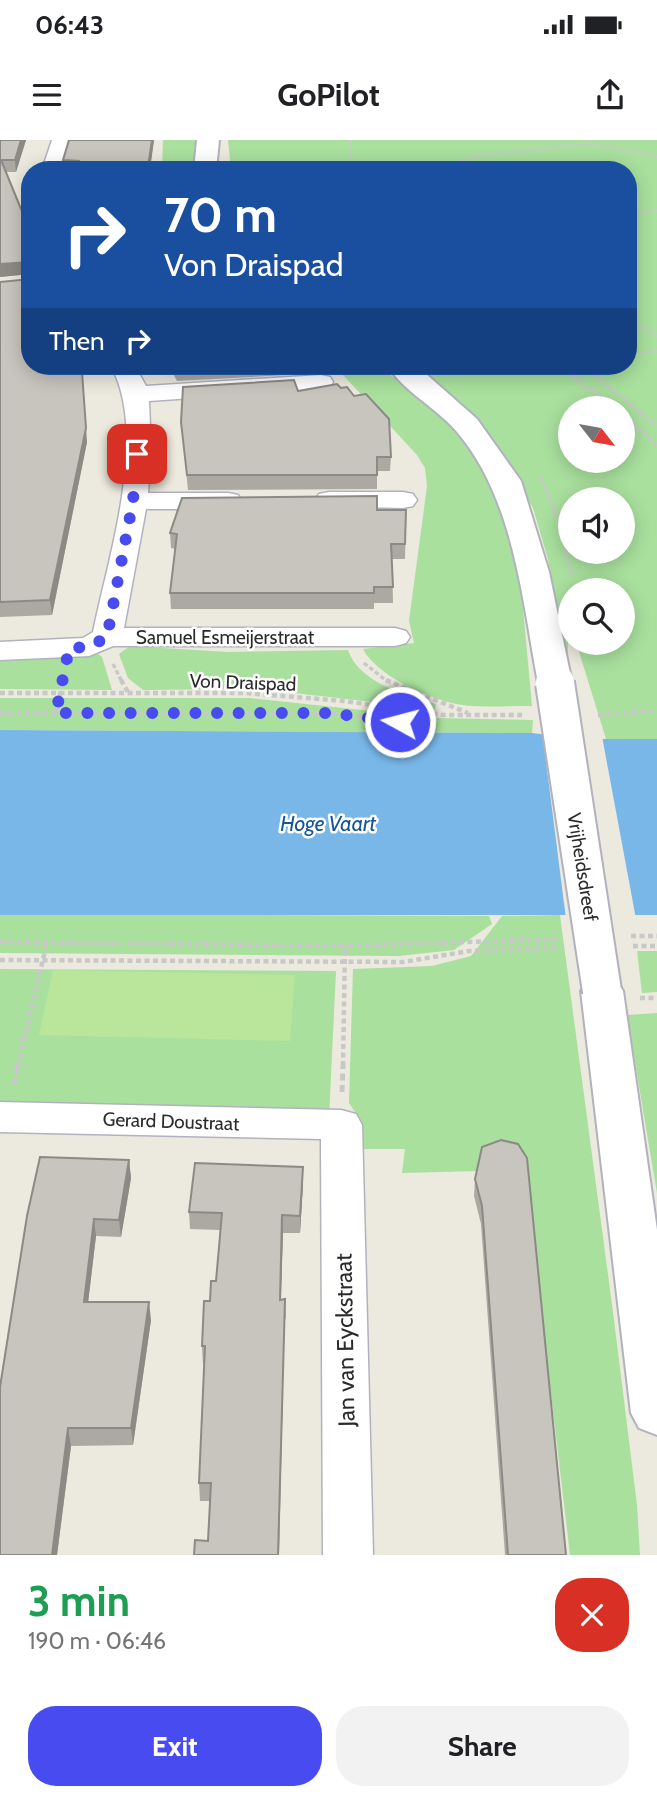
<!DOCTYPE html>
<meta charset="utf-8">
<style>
body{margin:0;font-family:Cabin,sans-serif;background:#f2f2f2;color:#202124;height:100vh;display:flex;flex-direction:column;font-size:26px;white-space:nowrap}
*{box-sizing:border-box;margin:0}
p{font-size:23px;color:#757577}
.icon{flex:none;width:38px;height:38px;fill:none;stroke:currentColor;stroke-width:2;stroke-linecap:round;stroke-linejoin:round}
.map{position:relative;height:1415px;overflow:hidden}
.drawer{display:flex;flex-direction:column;background:#fff;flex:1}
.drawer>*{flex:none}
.hud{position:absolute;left:21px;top:21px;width:616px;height:214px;border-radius:28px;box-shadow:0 4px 18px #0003;background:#1a4fa0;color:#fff;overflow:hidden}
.needle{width:46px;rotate:121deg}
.buttons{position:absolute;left:558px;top:256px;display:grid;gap:14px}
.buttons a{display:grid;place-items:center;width:77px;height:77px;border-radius:50%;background:#fff;box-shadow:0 4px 18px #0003;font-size:35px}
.pin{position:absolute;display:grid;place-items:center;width:60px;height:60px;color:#fff;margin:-30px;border-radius:14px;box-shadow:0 4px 10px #0006}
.me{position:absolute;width:77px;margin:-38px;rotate:277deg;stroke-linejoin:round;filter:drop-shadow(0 0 5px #0008)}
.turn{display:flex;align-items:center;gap:24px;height:147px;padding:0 28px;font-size:32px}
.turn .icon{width:91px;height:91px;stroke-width:2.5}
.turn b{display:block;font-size:49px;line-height:60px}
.then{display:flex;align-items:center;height:66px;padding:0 28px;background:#0003;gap:14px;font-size:26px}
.round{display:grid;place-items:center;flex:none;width:74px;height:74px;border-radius:28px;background:#f2f2f2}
.headline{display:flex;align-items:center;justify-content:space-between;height:119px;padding:0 28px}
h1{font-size:42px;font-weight:700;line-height:52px;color:#1e9e55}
.primary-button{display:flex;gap:14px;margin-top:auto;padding:14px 28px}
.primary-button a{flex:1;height:80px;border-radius:28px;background:#484bf0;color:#fff;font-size:28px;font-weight:700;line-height:80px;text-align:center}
.primary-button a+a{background:#f2f2f2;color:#202124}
.status{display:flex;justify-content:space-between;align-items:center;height:49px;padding:0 35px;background:#fff;direction:ltr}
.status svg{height:19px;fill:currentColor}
header{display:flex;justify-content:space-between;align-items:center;height:91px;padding:0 28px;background:#fff;font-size:32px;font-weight:700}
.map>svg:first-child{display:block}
.green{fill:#a9e09e;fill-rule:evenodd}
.pitch{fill:#b9e69a}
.water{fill:#78b7e8}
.pier{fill:#ece9de}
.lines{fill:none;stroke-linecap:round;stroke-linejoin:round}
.minor-casing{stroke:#b2b2be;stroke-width:3}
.secondary-casing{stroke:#b2b2be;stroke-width:4}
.path-far3{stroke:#c8c8c8;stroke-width:2.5;stroke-dasharray:3.5 2;stroke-linecap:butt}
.path-far2{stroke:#c8c8c8;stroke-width:3.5;stroke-dasharray:4.5 2.5;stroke-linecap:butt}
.path-far1{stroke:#c8c8c8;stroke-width:4.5;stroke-dasharray:5 3.5;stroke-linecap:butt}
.path{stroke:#c8c8c8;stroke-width:5;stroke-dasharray:7 4.5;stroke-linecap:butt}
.minor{fill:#fff;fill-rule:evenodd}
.secondary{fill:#fff;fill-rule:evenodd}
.secondary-bridge-casing{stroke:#b2b2be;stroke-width:42;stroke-linecap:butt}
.secondary-bridge{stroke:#fff;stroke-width:38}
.wall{fill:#aca9a3}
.shaded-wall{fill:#8c8a85}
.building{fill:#c8c5be;stroke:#8c8a85;stroke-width:2}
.route{stroke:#484bf0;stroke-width:12;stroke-dasharray:0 21.6}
.labels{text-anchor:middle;stroke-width:5;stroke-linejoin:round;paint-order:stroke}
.street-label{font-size:19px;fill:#2b2b2b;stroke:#fff}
.water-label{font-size:21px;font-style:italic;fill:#155496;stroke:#fff}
.near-street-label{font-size:23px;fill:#2b2b2b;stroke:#fff}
</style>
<div class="status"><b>06:43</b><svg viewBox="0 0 49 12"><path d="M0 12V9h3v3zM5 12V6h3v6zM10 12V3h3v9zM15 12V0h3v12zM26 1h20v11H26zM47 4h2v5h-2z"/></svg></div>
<header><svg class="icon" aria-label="menu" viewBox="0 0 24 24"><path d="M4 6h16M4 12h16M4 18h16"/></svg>GoPilot<svg class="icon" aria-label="share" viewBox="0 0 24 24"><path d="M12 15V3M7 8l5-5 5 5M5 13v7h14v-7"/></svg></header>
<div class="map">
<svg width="657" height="1415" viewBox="0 0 657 1415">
<rect width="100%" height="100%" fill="#ece9de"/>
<!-- green -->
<g class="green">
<path d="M163,0H199L196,30H162Z"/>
<path d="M228,0H657V599H606L576,502H623V450H570L567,536L548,419L533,368L481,284L452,255L414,226H628V30H231ZM570,268H623V320H570ZM570,359H623V411H570Z"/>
<path d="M328,226H377L441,269L501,349L519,425L532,566C512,566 491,567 471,566C439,564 378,538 363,509L414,503L409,481L427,346L425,328L417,315L344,236Z"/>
<path d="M130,506L228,512L348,510C359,543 406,555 436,564L435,569L258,549L143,550L128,538L119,514Z"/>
<path d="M98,514L102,517L112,550L0,549V518Z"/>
<path d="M0,558H249L437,578L533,580L532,593L0,590Z"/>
<path d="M0,774L489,776L492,784L454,810L399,816L0,813Z"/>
<path d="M560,775L613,1172L637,1365L640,1415H570L526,1042L478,1031L402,1033L405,1009H359L361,981L349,963L353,829L432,826L471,816L502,776Z"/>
<path d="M637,811H657V852L642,853Z"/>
<path d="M0,829L336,831L329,977L0,967Z"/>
<path d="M657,873V1053L627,875Z"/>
</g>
<!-- pitch -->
<path class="pitch" d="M53,830L295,835L290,901L39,895Z"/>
<!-- water -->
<path class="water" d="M0,590L532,593L581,599H657V775H0Z"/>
<!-- pier -->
<path class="pier" d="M542,590L602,596L636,779H566Z"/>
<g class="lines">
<defs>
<g id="minor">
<path d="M52,0H72L62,30H42Z"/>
<path d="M111,226H135L146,246L321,235L330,237L333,242L330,247L321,249L149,261L151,313L148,353H228L238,355L242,361L238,367L228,369H146L124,488H395L406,491L410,497L406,503L395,506H113L89,516L0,520V502L83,498L93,492C108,418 149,295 111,226Z"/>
<path d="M329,352H403L413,354L417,360L413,366L403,368L319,366L315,360L319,354Z"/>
<path d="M0,962L341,970L356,974L362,985L373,1415H323L321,999L0,992Z"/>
</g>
<g id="secondary">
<path d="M197,0H219L216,30H194Z"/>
<path d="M388,226H417L477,279L521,341L549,432L572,543L567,550L555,553L543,550L538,543C522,459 514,359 457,292C437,268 404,252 388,226Z"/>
<path d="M602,837L617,841L623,851L657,1090V1295L639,1288L631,1273L581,851L587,841Z"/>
</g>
</defs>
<!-- minor casing -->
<use href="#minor" class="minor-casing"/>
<!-- secondary casing -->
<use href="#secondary" class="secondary-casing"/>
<!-- path-far3 -->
<g class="path-far3">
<path d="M350,0L352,30"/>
<path d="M368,22L369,30"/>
<path d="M453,30L459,22L479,16L587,3L657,16"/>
<path d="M628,75L657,70"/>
<path d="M628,178L657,196"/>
<path d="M628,217L657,210"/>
<path d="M558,226L576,239"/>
<path d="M582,226L598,239"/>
<path d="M572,233L593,226"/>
</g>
<!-- path-far2 -->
<g class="path-far2">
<path d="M574,237L617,268"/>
<path d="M596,237L657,286"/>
<path d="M623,273L657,306"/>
<path d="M541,338L561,385L571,435"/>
<path d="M364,523L388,542"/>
<path d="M113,524L122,542"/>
<path d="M62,542L64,533"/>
</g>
<!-- path-far1 -->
<g class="path-far1">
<path d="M121,540L129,554"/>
<path d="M386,540L468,573"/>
<path d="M0,553H245L344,561L443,575H523"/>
<path d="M0,573H330L400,582L423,573"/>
<path d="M56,573L63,540"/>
<path d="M598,575L657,571"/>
<path d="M631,796H657"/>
<path d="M0,802L345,806L559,799"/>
<path d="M633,806H657"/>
<path d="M0,820L403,822L469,811L558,808"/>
<path d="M640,858H657"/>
<path d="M18,926L47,802"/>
<path d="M343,926L345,806"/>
</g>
<!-- path -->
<g class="path">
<path d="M14,944L18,925"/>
<path d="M342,952L343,925"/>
</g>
<!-- minor -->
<use href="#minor" class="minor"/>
<!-- secondary -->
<use href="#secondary" class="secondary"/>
<defs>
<path id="secondary-bridge" d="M555,543L602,851"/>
</defs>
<!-- secondary-bridge casing -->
<use href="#secondary-bridge" class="secondary-bridge-casing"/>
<!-- secondary-bridge -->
<use href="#secondary-bridge" class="secondary-bridge"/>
</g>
<!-- wall -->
<g class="wall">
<path d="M0,0H26L16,32H6L30,91V134L0,137Z"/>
<path d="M69,0H154L150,27L153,30H63V20Z"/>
<path d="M0,142L87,302L52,475L0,477Z"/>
<path d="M169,226H287V235L177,241Z"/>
<path d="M298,251L391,317L390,331H377V349L188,350L181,282Z"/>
<path d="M377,370H406L405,419H392L393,463H374V469H171L170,453L175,409L171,408L170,393Z"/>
<path d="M482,1007L566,1415H505L481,1084L474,1056L475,1039Z"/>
<path d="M129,1020L131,1038L121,1097L96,1096L88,1162L151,1180L133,1305L71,1306L57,1415H0L27,1076Z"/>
<path d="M303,1044L300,1093H283L281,1160L285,1159L286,1177L208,1401L210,1361H200L199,1343L204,1224H203L202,1206L210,1161L216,1141L220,1090L190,1089L189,1072Z"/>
</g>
<!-- shaded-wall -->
<g class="shaded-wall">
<path d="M21,0H26L16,32L15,20Z"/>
<path d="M152,0H154L150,30L148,27Z"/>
<path d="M30,122V134L0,137V124Z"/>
<path d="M82,232L87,302L52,475L50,460Z"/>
<path d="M129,1020L131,1038L121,1097L119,1080Z"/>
<path d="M303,1027V1044L300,1093V1076Z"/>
<path d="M282,1075L283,1093L280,1177V1160Z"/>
<path d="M94,1079L96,1096L86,1180L84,1162Z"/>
<path d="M285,1159L279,1415H278Z"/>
<path d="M149,1162L151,1180L133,1305L131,1288Z"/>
<path d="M68,1288L71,1306L57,1415H52Z"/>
</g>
<!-- building -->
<g class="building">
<path d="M0,0H21L15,20H1L30,91V122L0,124Z"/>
<path d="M69,0H152L148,27H153L152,30H76L79,21L63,20Z"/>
<path d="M30,139V226H79L82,232L86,288L50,460L0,462V142Z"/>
<path d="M175,226H206L176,228Z"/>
<path d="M294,240L298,251L337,244L341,248L347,247L354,256L366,254L389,279L391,317H377V335H187L181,282L183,247Z"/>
<path d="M377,356V370H406L405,404H391L393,447H374V453H170L177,394L170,393L182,358Z"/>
<path d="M501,1000L518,1004L527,1018L566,1415H508L482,1066L475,1039L482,1007Z"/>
<path d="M40,1017L129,1020L119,1080L94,1079L84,1162H149L131,1288H68L52,1415H0V1247L27,1076Z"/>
<path d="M195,1023L303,1027L300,1076L282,1075L280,1160L285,1159L278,1415H194L195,1400L208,1401L211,1343H199L205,1206H202L204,1161H210L211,1141H216L222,1073L189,1072Z"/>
</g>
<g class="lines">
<!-- route -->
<path class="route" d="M137,314L133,361L107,497L89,507L69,508L56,573H330L400,582"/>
</g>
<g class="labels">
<!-- street labels -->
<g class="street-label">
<text x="225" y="504">Samuel Esmeijerstraat</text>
<text transform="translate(243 542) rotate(2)" y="7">Von Draispad</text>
<text transform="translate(583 727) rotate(81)" y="7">Vrijheidsdreef</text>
<text transform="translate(171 981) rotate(2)" y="7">Gerard Doustraat</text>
</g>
<!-- water labels -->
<g class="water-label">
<text x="328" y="691">Hoge Vaart</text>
</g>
<!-- near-street labels -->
<g class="near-street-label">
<text transform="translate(345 1200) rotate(-91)" y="8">Jan van Eyckstraat</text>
</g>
</g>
</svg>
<div class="buttons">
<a><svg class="needle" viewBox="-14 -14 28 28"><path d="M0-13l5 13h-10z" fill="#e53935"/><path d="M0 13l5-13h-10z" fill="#757577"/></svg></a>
<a><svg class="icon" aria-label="sound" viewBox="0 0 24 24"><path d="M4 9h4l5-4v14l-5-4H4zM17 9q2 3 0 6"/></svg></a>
<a><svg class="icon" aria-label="search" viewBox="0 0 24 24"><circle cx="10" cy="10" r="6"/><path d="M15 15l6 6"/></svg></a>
</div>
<div class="pin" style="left:137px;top:314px;background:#d93025"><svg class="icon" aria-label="arrive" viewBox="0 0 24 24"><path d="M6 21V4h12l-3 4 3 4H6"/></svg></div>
<svg class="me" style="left:400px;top:582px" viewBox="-20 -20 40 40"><circle r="17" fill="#484bf0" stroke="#fff" stroke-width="3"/><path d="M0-11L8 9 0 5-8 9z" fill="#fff"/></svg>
<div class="hud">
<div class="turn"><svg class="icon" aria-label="right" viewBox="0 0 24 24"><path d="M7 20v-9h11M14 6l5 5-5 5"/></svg><div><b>70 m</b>Von Draispad</div></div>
<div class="then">Then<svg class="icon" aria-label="right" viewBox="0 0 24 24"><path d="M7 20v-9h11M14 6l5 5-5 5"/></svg></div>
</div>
</div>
<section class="drawer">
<div class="headline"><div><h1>3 min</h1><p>190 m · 06:46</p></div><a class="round" style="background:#d93025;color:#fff"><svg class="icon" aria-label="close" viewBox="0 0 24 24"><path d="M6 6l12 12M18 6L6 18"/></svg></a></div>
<div class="primary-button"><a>Exit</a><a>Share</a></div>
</section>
